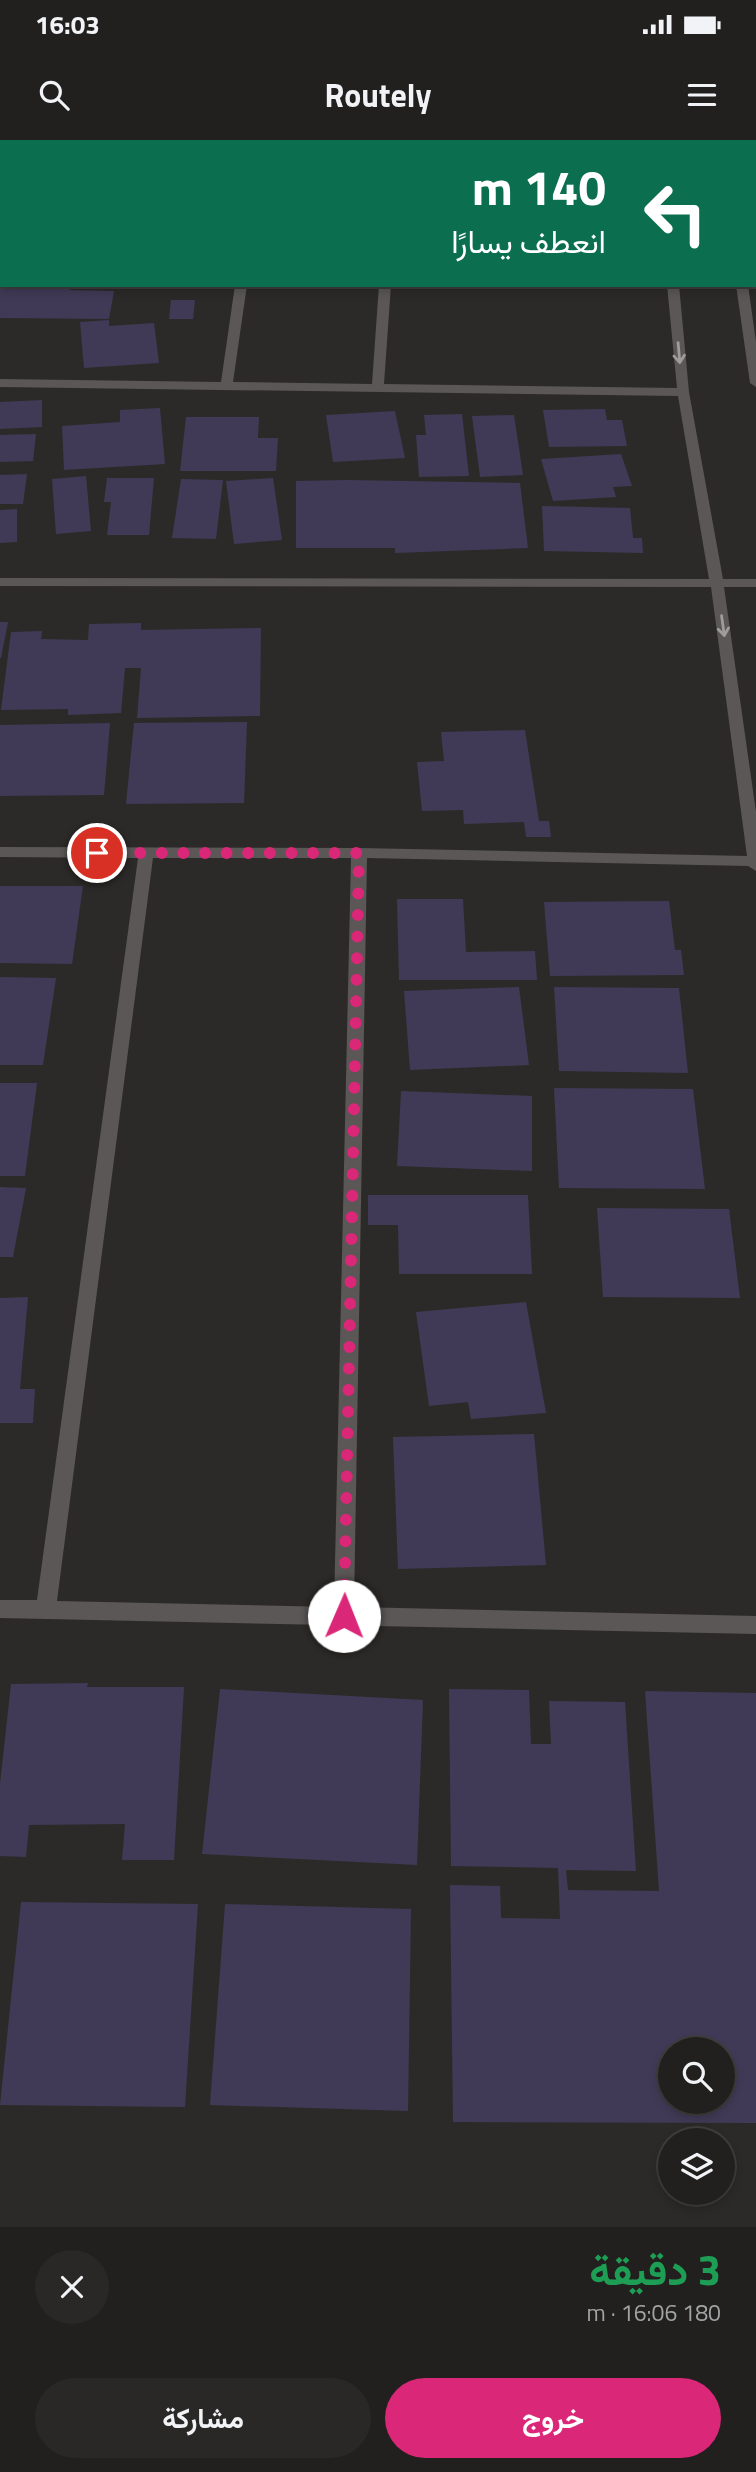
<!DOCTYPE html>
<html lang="ar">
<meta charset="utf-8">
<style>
body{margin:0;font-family:"Titillium Web",Vazirmatn,sans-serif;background:#292827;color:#f1f3f6;direction:rtl;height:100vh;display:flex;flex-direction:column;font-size:26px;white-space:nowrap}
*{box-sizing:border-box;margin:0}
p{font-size:23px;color:#a2a3a4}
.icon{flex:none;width:38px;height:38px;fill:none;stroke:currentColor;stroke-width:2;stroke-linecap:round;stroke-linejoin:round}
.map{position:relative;height:2087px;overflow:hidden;direction:ltr}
.details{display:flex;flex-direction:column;background:#21201e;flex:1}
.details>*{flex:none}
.banner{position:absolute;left:0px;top:0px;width:756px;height:147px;box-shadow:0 4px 10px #0003,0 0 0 2px #3e3e3c;direction:rtl;background:#0b6e4f;color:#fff;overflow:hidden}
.tools{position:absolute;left:658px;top:1897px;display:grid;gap:14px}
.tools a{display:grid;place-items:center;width:77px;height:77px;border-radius:50%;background:#21201e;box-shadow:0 4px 10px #0003,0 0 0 2px #3e3e3c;font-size:35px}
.pin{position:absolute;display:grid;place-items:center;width:60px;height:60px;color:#fff;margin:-30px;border:4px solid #fff;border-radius:50%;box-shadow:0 2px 7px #0007}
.me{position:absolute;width:77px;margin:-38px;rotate:1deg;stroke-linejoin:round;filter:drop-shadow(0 0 5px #0008)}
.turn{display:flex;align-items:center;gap:24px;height:147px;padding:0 35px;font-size:32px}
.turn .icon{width:91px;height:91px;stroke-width:2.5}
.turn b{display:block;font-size:49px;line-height:60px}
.round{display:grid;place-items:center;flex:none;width:74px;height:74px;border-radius:37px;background:#292827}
.headline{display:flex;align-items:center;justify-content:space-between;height:119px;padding:0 35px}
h1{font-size:42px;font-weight:700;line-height:52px;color:#1e9e55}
.button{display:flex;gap:14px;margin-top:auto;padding:14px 35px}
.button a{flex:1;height:80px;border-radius:42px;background:#db2777;color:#fff;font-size:28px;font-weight:700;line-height:80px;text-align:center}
.button a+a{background:#292827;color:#f1f3f6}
.status{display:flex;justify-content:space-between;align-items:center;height:49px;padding:0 35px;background:#21201e;direction:ltr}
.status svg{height:19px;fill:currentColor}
header{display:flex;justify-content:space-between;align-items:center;height:91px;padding:0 35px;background:#21201e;font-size:32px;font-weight:700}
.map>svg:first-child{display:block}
.building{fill:#403a56;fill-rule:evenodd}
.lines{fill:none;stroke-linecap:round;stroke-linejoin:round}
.minor{fill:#5a5756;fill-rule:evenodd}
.oneway{stroke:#9e9c9c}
.route{stroke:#db2777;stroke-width:12;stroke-dasharray:0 21.6}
</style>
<div class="status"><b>16:03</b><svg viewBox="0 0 49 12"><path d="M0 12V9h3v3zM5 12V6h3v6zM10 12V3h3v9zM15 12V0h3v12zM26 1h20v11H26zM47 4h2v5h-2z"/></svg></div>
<header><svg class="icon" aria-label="menu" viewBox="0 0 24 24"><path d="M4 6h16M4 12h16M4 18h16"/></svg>Routely<svg class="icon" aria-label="search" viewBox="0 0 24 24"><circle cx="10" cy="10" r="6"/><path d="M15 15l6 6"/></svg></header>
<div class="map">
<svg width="756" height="2087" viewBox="0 0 756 2087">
<rect width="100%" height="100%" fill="#2c2a28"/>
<!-- building -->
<g class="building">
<path d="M0,145H71L70,150L114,151L109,179L0,178Z"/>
<path d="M171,160H195L193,179H169Z"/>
<path d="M109,180V186L154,183L159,223L84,228L80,182Z"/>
<path d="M42,260V287L0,289V262Z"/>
<path d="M160,268L165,324L64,330L62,286L120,282V270Z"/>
<path d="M605,269L607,280H622L627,306L549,307L543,270Z"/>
<path d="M395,271L405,318L333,322L326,275Z"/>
<path d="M462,274L469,336L419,337L416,295H426L424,275Z"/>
<path d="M514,275L523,335L480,337L472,276Z"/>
<path d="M186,277H259L258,298H278L276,331H180Z"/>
<path d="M36,294L33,321L0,322V295Z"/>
<path d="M621,314L632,346L613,347L616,357L553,361L541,319Z"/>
<path d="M27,334L23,364H0V335Z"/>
<path d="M86,336L91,391L56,394L52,339Z"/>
<path d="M107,338H154L149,395H107L111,362H104Z"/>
<path d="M273,338L282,400L234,404L226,341Z"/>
<path d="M181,339L223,340L216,399L172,398Z"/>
<path d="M347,340L520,343L528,408L395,413V408H296V341Z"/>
<path d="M542,366L630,368L633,398H642L643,413L544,411Z"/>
<path d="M17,369V402L0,403V370Z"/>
<path d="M0,482H8L1,518H0Z"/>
<path d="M141,483V490L261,488L260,576L137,578L141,528H125L121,573L68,575V569L1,570L11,492L42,491L41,499L88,500L89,484Z"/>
<path d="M247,582L244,663L126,664L134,583Z"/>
<path d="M110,583L104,655L0,656V585Z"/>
<path d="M525,590L539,681H549L551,697H526L524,682L464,684L463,670L422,671L417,622L444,621L441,592Z"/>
<path d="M0,746H83L72,824L0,823Z"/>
<path d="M397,759H463L466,812L535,811L537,840H399Z"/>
<path d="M669,761L675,810H681L684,835L550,836L544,762Z"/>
<path d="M0,837L56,838L43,925H0Z"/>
<path d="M519,847L529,925L410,930L404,851Z"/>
<path d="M554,847L679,848L688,933L559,931Z"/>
<path d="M0,943H37L25,1036H0Z"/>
<path d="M554,948L693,949L705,1049L559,1048Z"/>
<path d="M401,951L532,956V1031L397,1026Z"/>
<path d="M0,1047L26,1048L13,1117H0Z"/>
<path d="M368,1055H528L532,1134H399L398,1085H368Z"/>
<path d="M597,1068L729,1069L740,1158L603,1157Z"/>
<path d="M28,1157L20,1249H35L33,1283H0V1158Z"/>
<path d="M526,1162L546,1273L471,1279L468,1262L429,1266L416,1172Z"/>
<path d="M534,1294L546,1425L398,1429L393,1297Z"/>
<path d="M88,1543L87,1547H184L174,1720H122L125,1684L29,1685L26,1717L0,1716V1644L11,1544Z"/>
<path d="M220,1549L423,1560L417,1725L202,1714Z"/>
<path d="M449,1549L529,1550L531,1604H551L549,1561L625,1562L636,1731L566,1730L568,1750L659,1751L645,1551L756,1553V1983L453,1982L450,1745L500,1746L501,1778L560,1779L558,1728L451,1726ZM670,1909H723V1962H670Z"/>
<path d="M21,1762L198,1764L185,1967L0,1965Z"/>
<path d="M225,1764L411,1769L408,1971L210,1965Z"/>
</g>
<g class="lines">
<!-- minor -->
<g class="minor">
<path d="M256,0H266L255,2Z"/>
<rect x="388" y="0" width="10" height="2"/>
<path d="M655,0H665L666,2H656Z"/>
<rect x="708" y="0" width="10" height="2"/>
<path d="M754,134H756L754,141Z"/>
<path d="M235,145H247L233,242L372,244L379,145H391L384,244L677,248L667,145H679L689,252L723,439H756V447H724L756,672V731L748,726L367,718L354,1467L756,1476V1494L0,1478V1460H37L138,718L0,717V707L359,708L747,716L711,447L0,446V438L709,439L678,256L0,247V239L221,242ZM153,718H351L334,1467L57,1461Z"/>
<path d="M736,145H748L756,202V247L750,243Z"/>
</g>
</g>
<!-- one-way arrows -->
<defs><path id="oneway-shaft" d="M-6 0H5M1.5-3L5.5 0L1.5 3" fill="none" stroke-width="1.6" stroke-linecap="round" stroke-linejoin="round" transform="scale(1.75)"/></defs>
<g class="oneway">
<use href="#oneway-shaft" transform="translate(679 213) rotate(85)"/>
<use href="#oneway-shaft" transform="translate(723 486) rotate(82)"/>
</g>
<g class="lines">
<!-- route -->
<path class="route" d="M97,713H359L344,1476"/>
</g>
</svg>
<div class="tools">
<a><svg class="icon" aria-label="search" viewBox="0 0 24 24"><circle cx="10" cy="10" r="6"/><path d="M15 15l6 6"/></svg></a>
<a><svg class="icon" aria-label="layers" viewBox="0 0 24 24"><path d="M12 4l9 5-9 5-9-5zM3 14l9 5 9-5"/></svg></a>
</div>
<div class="pin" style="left:97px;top:713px;background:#d93025"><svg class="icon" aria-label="arrive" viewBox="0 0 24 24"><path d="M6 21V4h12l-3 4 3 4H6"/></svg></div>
<svg class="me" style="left:344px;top:1476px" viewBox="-20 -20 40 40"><circle r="19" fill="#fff"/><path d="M0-13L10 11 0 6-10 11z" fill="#db2777"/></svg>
<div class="banner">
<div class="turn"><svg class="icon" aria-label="left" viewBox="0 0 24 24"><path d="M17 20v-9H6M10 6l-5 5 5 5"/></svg><div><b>140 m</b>انعطف يسارًا</div></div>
</div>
</div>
<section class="details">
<div class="headline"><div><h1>3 دقيقة</h1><p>180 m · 16:06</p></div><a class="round"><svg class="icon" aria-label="close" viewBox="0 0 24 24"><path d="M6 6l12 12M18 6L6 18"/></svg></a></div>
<div class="button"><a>خروج</a><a>مشاركة</a></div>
</section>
